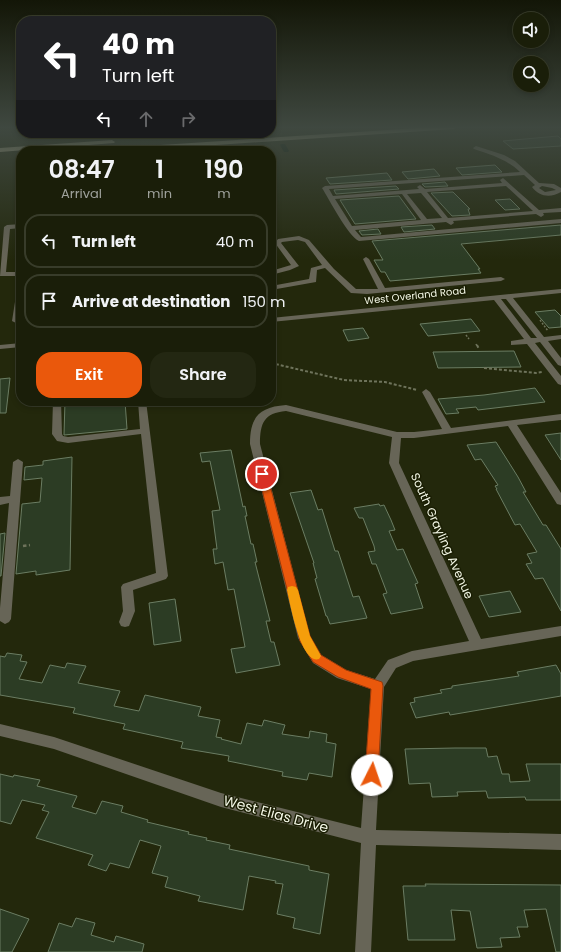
<!DOCTYPE html>
<style>
body{margin:0;font-family:Poppins,sans-serif;background:#232712;color:#f1f3f6;height:100vh;display:flex;flex-direction:column;font-size:15px;white-space:nowrap}
*{box-sizing:border-box;margin:0}
p{font-size:13px;color:#9fa29c}
.icon{flex:none;width:22px;height:22px;fill:none;stroke:currentColor;stroke-width:2;stroke-linecap:round;stroke-linejoin:round}
.map{position:relative;flex:1;overflow:hidden}
.sheet{position:absolute;left:16px;top:146px;width:260px;height:260px;display:flex;flex-direction:column;background:#1a1e09;border-radius:16px;box-shadow:0 2px 6px #0003,0 0 0 1px #383c2a}
.sheet>*{flex:none}
.hud{position:absolute;left:16px;top:16px;width:260px;height:122px;border-radius:16px;box-shadow:0 2px 6px #0003,0 0 0 1px #383c2a;background:#202124;color:#fff;overflow:hidden}
.controls{position:absolute;left:513px;top:12px;display:grid;gap:8px}
.controls a{display:grid;place-items:center;width:36px;height:36px;border-radius:50%;background:#1a1e09;box-shadow:0 2px 6px #0003,0 0 0 1px #383c2a;font-size:20px}
.pin{position:absolute;display:grid;place-items:center;width:34px;height:34px;color:#fff;margin:-17px;border:2px solid #fff;border-radius:50%;box-shadow:0 1px 4px #0007}
.me{position:absolute;width:44px;margin:-22px;rotate:4deg;stroke-linejoin:round;filter:drop-shadow(0 0 3px #0008)}
.turn{display:flex;align-items:center;gap:14px;height:84px;padding:0 20px;font-size:18px}
.turn .icon{width:52px;height:52px;stroke-width:2.5}
.turn b{display:block;font-size:28px;line-height:34px}
.lanes{display:flex;align-items:center;height:38px;padding:0 20px;background:#0003;justify-content:center;gap:20px;direction:ltr}
.lanes .off{opacity:.35}
.eta{display:flex;justify-content:space-evenly;align-items:center;height:68px;text-align:center}
.eta b{font-size:24px;font-weight:600;line-height:28px}
.button{display:flex;gap:8px;margin-top:auto;padding:8px 20px}
.button a{flex:1;height:46px;border-radius:16px;background:#ea580c;color:#fff;font-size:16px;font-weight:600;line-height:46px;text-align:center}
.button a+a{background:#232712;color:#f1f3f6}
ul{padding:0;list-style:none}
li{display:flex;align-items:center;gap:12px;height:54px;margin:0 8px 6px;padding:0 12px;border:2px solid #383c2a;border-radius:16px}
li div{flex:1}
li b{display:block;font-size:15px}
li em{font-style:normal}
.map>svg:first-child{display:block}
.lines{fill:none;stroke-linecap:round;stroke-linejoin:round}
.canal{fill:#001405;fill-rule:evenodd}
.building{fill:#2c3c24;stroke:#6b7d63}
.path-far2{stroke:#6e735b;stroke-width:1.5;stroke-dasharray:2 1.5;stroke-linecap:butt}
.path-far1{stroke:#6e735b;stroke-width:2;stroke-dasharray:3 2;stroke-linecap:butt}
.path{stroke:#6e735b;stroke-width:2.5;stroke-dasharray:3.5 2.5;stroke-linecap:butt}
.minor{fill:#676557;fill-rule:evenodd}
.highway{fill:#c4be9c;fill-rule:evenodd}
.route{fill:#ea580c;stroke:#983908}
.slow{fill:#f59e0b}
.labels{text-anchor:middle;stroke-width:3;stroke-linejoin:round;paint-order:stroke}
.far-street-label{font-size:10px;fill:#f2f6e5;stroke:#1a1e03}
.street-label{font-size:12px;fill:#f2f6e5;stroke:#1a1e03}
.near-street-label{font-size:14px;fill:#f2f6e5;stroke:#1a1e03}
</style>
<div class="map">
<svg width="561" height="952" viewBox="0 0 561 952">
<rect width="100%" height="100%" fill="#23280c"/>
<g class="lines">
<!-- canal -->
<path class="canal" d="M281,144H285L289,151L288,152H284L280,145Z"/>
</g>
<!-- building -->
<g class="building">
<path d="M558,136L561,139V146L513,149L503,141Z"/>
<path d="M495,165L502,172L462,175L456,168Z"/>
<path d="M434,169L440,176L408,179L402,172Z"/>
<path d="M387,173L392,180L330,184L326,178Z"/>
<path d="M445,182L448,186L425,187L422,184Z"/>
<path d="M396,186L399,189L336,194L334,190Z"/>
<path d="M453,192L470,209H468L470,215L452,216L431,193Z"/>
<path d="M399,196L416,219L355,224L340,200Z"/>
<path d="M510,199L520,209L505,210L495,200Z"/>
<path d="M432,225L435,229L404,232L401,227Z"/>
<path d="M561,225V235L461,244L480,269H478L481,273L390,281L385,272H381L374,260H383L372,241Z"/>
<path d="M378,229L381,234L362,235L359,231Z"/>
<path d="M555,310L561,316V327L549,328L535,312Z"/>
<path d="M471,319L480,331L428,336L420,324Z"/>
<path d="M363,328L369,338L348,341L343,330Z"/>
<path d="M514,351L521,367L438,368L433,352Z"/>
<path d="M10,378L6,413H0V379Z"/>
<path d="M535,388L545,402L478,410L476,407L456,409L459,413L446,414L438,399L484,395Z"/>
<path d="M65,401H125L127,429L64,435Z"/>
<path d="M561,433V460L545,435Z"/>
<path d="M496,442L518,477L526,492H523L543,525H546L561,549V611L543,578L535,579L526,564L532,563L527,554L537,552L520,524L515,525L496,489H497L495,486L498,485L481,459L475,460L467,445Z"/>
<path d="M231,450L243,507L245,506L247,516H245L251,544H253L257,562H255L270,621H266L271,642H274L280,665L236,673L231,649L245,647L234,589L228,590L223,562L215,564L213,549H217L212,511L220,510L210,461L202,462L200,453Z"/>
<path d="M72,457L70,570L36,575V571L16,574L22,504L40,502L42,478L24,480L25,467L43,465V461Z"/>
<path d="M311,490L318,510L322,509L335,551H338L353,597L359,596L367,618L330,624L327,616H326L315,579L317,578L313,563H314L290,493Z"/>
<path d="M379,504L380,506L384,505L391,520L395,530L389,531L397,550L403,549L409,563L418,583L415,584L423,608L391,614L383,594L387,593L376,564H372L368,552L375,551L374,546L363,518H359L354,508Z"/>
<path d="M5,533L1,576H0V534Z"/>
<path d="M510,591L521,612L489,617L479,596Z"/>
<path d="M175,599L181,641L154,645L149,603Z"/>
<path d="M7,653L22,655L20,661L27,662L19,679L42,683L50,665L65,668L67,663L86,666L78,683L120,691L114,706L139,711L145,695L201,707L198,716L220,720L216,737L222,738L221,739L241,744L247,723L262,726L264,720L285,725L282,734L309,738L310,731L327,734L326,742L336,744L332,777L309,773L307,780L282,776L283,772L228,761L229,756L181,748L183,742L123,729L125,724L73,713L75,708L0,695V656L5,657Z"/>
<path d="M556,665L561,674V696L450,715L449,712L416,718L410,703L415,702L414,698L442,693L440,690L452,688V686L519,676L517,672Z"/>
<path d="M455,748H486L488,757L497,756L502,774H509L510,782L530,781L526,764H561V800H526L525,797L488,798L486,791L457,792L458,796L432,797L430,783L409,784L405,749Z"/>
<path d="M0,774L13,777L14,775L40,780L37,786L77,796L72,807L96,814L102,801L123,806L121,812L148,820L147,822L189,832L188,834L207,838L206,840L230,845L229,849L309,866V870L329,874L320,934L293,928L295,918L277,914L283,884L275,883L276,881L249,876L243,910L198,901L200,896L165,887L168,877L152,873L161,846L140,840L129,868L110,863L106,871L88,865L93,855L36,838L49,812L42,810L45,805L22,800L11,824L0,821Z"/>
<path d="M425,884L561,885V952H556L546,909L524,910L528,927H517L520,937L500,938L502,947L477,948L470,911L451,910L455,940H408L403,886H426Z"/>
<path d="M0,909L29,919L12,952H0Z"/>
<path d="M76,918L95,923L91,935L114,942L116,936L144,944L142,952H48L59,923L72,927Z"/>
</g>
<g class="lines">
<!-- path-far2 -->
<g class="path-far2">
<path d="M540,320L548,331"/>
<path d="M466,335L469,339"/>
<path d="M476,344L477,346"/>
</g>
<!-- path-far1 -->
<g class="path-far1">
<path d="M477,345L479,349"/>
<path d="M271,363L344,380L385,382L417,390"/>
<path d="M484,368L536,373L542,372"/>
</g>
<!-- path -->
<path class="path" d="M23,546L30,545"/>
<!-- minor -->
<g class="minor">
<path d="M476,146L504,155L515,161L539,183L554,184L561,188V192C551,198 539,197 532,187L535,185L524,175L329,189L333,196L419,189L417,187L420,185L425,189L502,183L500,180L503,178L539,210L561,208V212L543,213L544,215L541,217L536,214L453,221L454,223L451,225L446,222L355,230L361,237L561,219V223L359,241C348,236 329,199 322,188L325,186L520,172C506,159 492,155 474,149L473,148ZM506,186L533,211L448,218L427,192ZM542,186L552,188L556,190L545,192L539,188ZM421,193L442,218L427,219L407,194ZM402,194L421,220L352,226L335,199Z"/>
<path d="M21,224V228L10,229L6,272H21V276H0L4,227L7,225Z"/>
<path d="M299,236L309,240L334,269L356,289H378L363,259L366,257L369,259L385,288L501,277L505,279L501,281L367,294L351,293L325,268L317,270L316,282L271,290V286L309,279L311,268L322,265L305,242L298,240L282,242L281,243L299,266L290,270L271,275V271L291,265L275,243L278,239Z"/>
<path d="M18,283H21L20,321L16,323L12,321Z"/>
<path d="M561,289V293L513,298L544,337L561,335V339L548,341L561,358V366L558,365L540,342L535,343L561,376V385L558,384L527,344L511,345V341L524,339L494,300L271,322V318ZM501,299H506L537,338H531Z"/>
<path d="M21,343V347L0,349V345Z"/>
<path d="M426,389L430,392L451,428L561,414V420L517,425L561,493V505L557,504L508,426L414,438H401L399,463L481,639L561,626V636L413,661L396,668L384,687L376,830L561,834V850L376,845L371,952H355L361,843L221,807L54,749L0,736V724L54,737L221,793L361,828L371,689L337,678L313,663L298,638L250,444C250,417 259,407 286,405L397,432H414L442,429L422,392ZM286,411L392,437L389,463L469,641L412,651L388,660L375,679L346,670L321,655L310,637L260,444C260,423 264,413 286,411Z"/>
<path d="M53,401H61L62,434L63,436L68,437L140,429L138,401H146L168,576L166,579L133,590L135,611L129,626L125,627L121,626L119,622L123,611L121,587L123,584L156,573L141,434L68,443L57,441L52,434Z"/>
<path d="M18,459L23,462L11,619L9,622L5,624L0,621V608L9,503L0,505V497L10,496L13,462Z"/>
</g>
<!-- highway -->
<g class="highway">
<path d="M433,127H457L454,129L128,151H97L100,149Z"/>
<path d="M112,140L115,142L114,143L0,152V148Z"/>
</g>
</g>
<!-- sky -->
<linearGradient id="sky" x2="0" y2="1"><stop stop-color="#131607"/><stop offset="0.49" stop-color="#3f4840"/><stop offset="1" stop-color="#3f4840" stop-opacity="0"/></linearGradient>
<rect width="561" height="260" fill="url(#sky)"/>
<!-- route -->
<path class="route" d="M262,471L267,474L310,636L321,655L346,670L382,682L383,686L378,775L376,779L372,781L367,779L365,775L371,689L338,677L313,662L300,641L258,474Z"/>
<!-- slow -->
<path class="slow" d="M292,586L296,587L298,590L310,636L321,656L319,659C301,665 290,603 287,590L288,587Z"/>
<g class="labels">
<!-- far-street labels -->
<g class="far-street-label">
<text transform="translate(415 295) rotate(-6)" y="4">West Overland Road</text>
</g>
<!-- street labels -->
<g class="street-label">
<text transform="translate(442 536) rotate(66)" y="4">South Grayling Avenue</text>
</g>
<!-- near-street labels -->
<g class="near-street-label">
<text transform="translate(276 814) rotate(15)" y="5">West Elias Drive</text>
</g>
</g>
</svg>
<div class="controls">
<a><svg class="icon" aria-label="sound" viewBox="0 0 24 24"><path d="M4 9h4l5-4v14l-5-4H4zM17 9q2 3 0 6"/></svg></a>
<a><svg class="icon" aria-label="search" viewBox="0 0 24 24"><circle cx="10" cy="10" r="6"/><path d="M15 15l6 6"/></svg></a>
</div>
<div class="pin" style="left:262px;top:474px;background:#d93025"><svg class="icon" aria-label="arrive" viewBox="0 0 24 24"><path d="M6 21V4h12l-3 4 3 4H6"/></svg></div>
<svg class="me" style="left:372px;top:775px" viewBox="-20 -20 40 40"><circle r="19" fill="#fff"/><path d="M0-13L10 11 0 6-10 11z" fill="#ea580c"/></svg>
<div class="hud">
<div class="turn"><svg class="icon" aria-label="left" viewBox="0 0 24 24"><path d="M17 20v-9H6M10 6l-5 5 5 5"/></svg><div><b>40 m</b>Turn left</div></div>
<div class="lanes"><svg class="icon" aria-label="left" viewBox="0 0 24 24"><path d="M17 20v-9H6M10 6l-5 5 5 5"/></svg><svg class="icon off" aria-label="ahead" viewBox="0 0 24 24"><path d="M12 20V5M6 11l6-6 6 6"/></svg><svg class="icon off" aria-label="right" viewBox="0 0 24 24"><path d="M7 20v-9h11M14 6l5 5-5 5"/></svg></div>
</div>
<section class="sheet">
<div class="eta">
<div><b>08:47</b><p>Arrival</p></div>
<div><b>1</b><p>min</p></div>
<div><b>190</b><p>m</p></div>
</div>
<ul>
<li><svg class="icon" aria-label="left" viewBox="0 0 24 24"><path d="M17 20v-9H6M10 6l-5 5 5 5"/></svg><div><b>Turn left</b></div><em>40 m</em></li>
<li><svg class="icon" aria-label="arrive" viewBox="0 0 24 24"><path d="M6 21V4h12l-3 4 3 4H6"/></svg><div><b>Arrive at destination</b></div><em>150 m</em></li>
</ul>
<div class="button"><a>Exit</a><a>Share</a></div>
</section>
</div>
